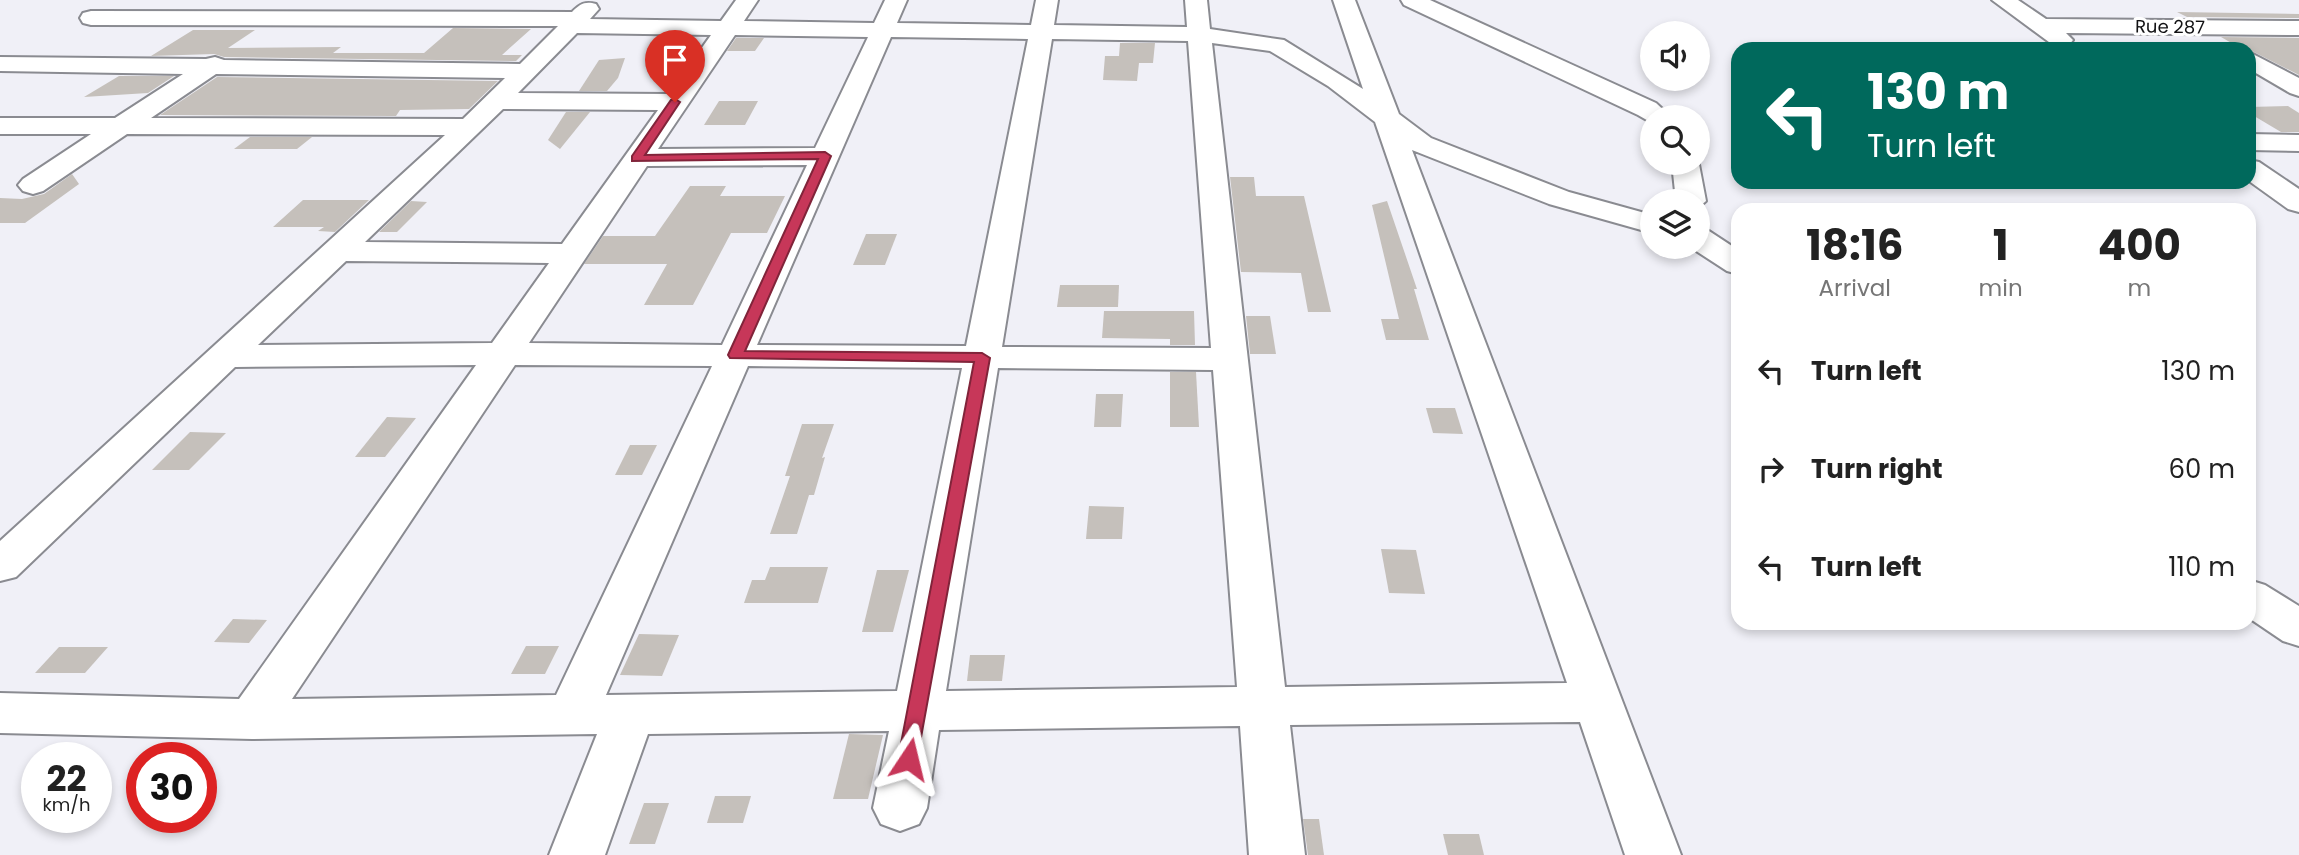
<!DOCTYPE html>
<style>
body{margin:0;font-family:Poppins,sans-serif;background:#f2f2f2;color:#222;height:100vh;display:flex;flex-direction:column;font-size:26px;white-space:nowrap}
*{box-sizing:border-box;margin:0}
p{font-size:23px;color:#767676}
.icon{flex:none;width:38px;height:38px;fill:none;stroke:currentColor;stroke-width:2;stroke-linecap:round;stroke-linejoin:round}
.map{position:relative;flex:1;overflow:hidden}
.drawer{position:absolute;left:1731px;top:203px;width:525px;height:427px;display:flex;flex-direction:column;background:#fff;border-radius:21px;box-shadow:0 4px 10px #0003}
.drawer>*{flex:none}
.guide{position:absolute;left:1731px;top:42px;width:525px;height:147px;border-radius:21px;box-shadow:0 4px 10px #0003;background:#00695c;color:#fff;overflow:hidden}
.fabs{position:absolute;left:1640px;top:21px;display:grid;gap:14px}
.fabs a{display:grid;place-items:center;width:70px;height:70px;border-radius:50%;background:#fff;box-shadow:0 4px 10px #0003;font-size:35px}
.speed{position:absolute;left:21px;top:742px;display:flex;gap:14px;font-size:35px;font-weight:700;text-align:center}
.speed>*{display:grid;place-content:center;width:91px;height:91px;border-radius:50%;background:#fff;box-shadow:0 4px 10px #0003;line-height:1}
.speed small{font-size:18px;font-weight:400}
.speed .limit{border:10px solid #d22;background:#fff;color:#111}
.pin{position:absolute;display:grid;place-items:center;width:60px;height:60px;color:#fff;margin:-72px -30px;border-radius:50% 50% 50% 0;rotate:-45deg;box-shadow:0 0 7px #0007}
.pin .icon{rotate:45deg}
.me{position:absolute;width:77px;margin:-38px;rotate:10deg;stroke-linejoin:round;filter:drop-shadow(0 0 5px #0008)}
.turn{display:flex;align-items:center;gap:24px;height:147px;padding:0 21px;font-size:32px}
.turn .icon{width:91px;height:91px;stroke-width:2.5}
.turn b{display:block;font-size:49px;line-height:60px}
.eta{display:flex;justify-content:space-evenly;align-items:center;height:119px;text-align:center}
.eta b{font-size:42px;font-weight:700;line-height:49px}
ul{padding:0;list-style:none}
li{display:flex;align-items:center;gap:21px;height:98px;padding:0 21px}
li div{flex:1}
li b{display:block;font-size:26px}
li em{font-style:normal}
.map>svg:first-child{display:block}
.building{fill:#c5c0bb}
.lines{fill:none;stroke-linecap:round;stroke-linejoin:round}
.minor-casing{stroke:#8a8b91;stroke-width:4}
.minor{fill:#fff;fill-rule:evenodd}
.route{fill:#c73759;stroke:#81243a;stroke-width:2}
.labels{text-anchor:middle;stroke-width:6;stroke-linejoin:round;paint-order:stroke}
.far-street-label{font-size:18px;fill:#121214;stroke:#fff}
</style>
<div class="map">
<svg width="2299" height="855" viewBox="0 0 2299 855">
<rect width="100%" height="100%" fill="#f0f0f7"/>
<!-- building -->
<g class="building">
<path d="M2177,12L2299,14V18L2187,17Z"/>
<path d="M453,28L531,29L502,55H522L516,61L224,57L214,54L151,56L193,30H255L228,48L341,47L333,53H424Z"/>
<path d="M2221,37L2299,38V75L2250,50L2242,49Z"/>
<path d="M736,38H764L755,51H727Z"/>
<path d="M1120,43H1155L1153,63H1139L1137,81L1103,80L1105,56H1119Z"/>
<path d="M625,58L618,78L607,91H579L599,60Z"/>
<path d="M119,76H174L148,93L84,97Z"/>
<path d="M217,77L498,81L469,109L400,110L396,116L160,115Z"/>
<path d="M719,101H758L745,125H704Z"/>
<path d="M2288,106L2299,113V132H2281L2249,113V107Z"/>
<path d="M566,112H590L560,149L548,140Z"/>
<path d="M250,137H312L297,149H234Z"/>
<path d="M72,174L79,184L25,223H0V198L22,199L44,194Z"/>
<path d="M1230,177H1254L1256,196H1304L1331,312H1308L1301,273L1241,272Z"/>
<path d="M690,186H726L720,196H785L767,233H731L693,305H644L667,264H584L603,236H655Z"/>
<path d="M303,200H369L335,232L318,231L324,227H273Z"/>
<path d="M411,201L427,202L397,232H379Z"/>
<path d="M1387,201L1417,289H1414L1429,340H1386L1381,319H1399L1372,205Z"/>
<path d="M866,234H897L885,265H853Z"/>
<path d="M1060,285H1119L1118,307H1057Z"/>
<path d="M1104,311H1194L1195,345H1170V339L1102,338Z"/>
<path d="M1246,316H1270L1276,354H1250Z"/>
<path d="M1170,372H1196L1199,427H1170Z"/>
<path d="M1096,394H1123L1121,427H1094Z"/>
<path d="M1426,408H1455L1463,434L1433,433Z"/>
<path d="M387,417L416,418L385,457H355Z"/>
<path d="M802,424H834L822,458L825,457L814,495H809L797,534H770L790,476H785Z"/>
<path d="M190,432L226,433L189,470H152Z"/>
<path d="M630,445H657L642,475H615Z"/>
<path d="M1089,506L1124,507L1122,539H1086Z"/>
<path d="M1381,549L1416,550L1425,594L1389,593Z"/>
<path d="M770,567H828L818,603H744L752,580H765Z"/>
<path d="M877,570H909L893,632H862Z"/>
<path d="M233,619L267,620L249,643L214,642Z"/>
<path d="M639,634L679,635L662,676L620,675Z"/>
<path d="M526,646H559L545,674H511Z"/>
<path d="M59,647H108L85,673H35Z"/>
<path d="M970,655H1005L1002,681H967Z"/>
<path d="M849,734L883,735L868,799H833Z"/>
<path d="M715,796H751L743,823H707Z"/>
<path d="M644,803H669L655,844H629Z"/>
<path d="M1303,819H1319L1324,855H1308Z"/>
<path d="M1443,834H1479L1484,855H1448Z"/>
</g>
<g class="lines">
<defs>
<g id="minor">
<path d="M736,0H758L744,21L874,23L885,0H907L897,23L1031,25L1036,0H1058L1054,25L1187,27L1185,0H1207L1210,29L1284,40L1363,89L1333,0H1355L1399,114L1431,138L1569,192L1652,215V233L1549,204L1412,150L1681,855H1625L1580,722L1290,725L1305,855H1249L1240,726L939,730L927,808L919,824L900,831L881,824L873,808L889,731L648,734L605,855H549L597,734L252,739L0,733V693L239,699L476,365L235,367L16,577L0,581V541L445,135L127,134L43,191L33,194L23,191L18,185L23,179L91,134H0V118H115L183,74L0,71V57L206,59L215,57L224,60L520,64L558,26L91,25L83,23L80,18L83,13L91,11L572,12C580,4 585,1 596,4L599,9L590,19L721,21ZM577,33L711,35L669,94L518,93ZM735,35L868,37L815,148L658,149ZM891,37L1028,39L966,346L757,345ZM1052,39L1188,41L1211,348L1002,347ZM1212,43L1270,51L1328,86L1375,122L1567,683L1285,687ZM216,74L505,78L463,119L151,118ZM503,109L658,110L562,244L365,242ZM807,165L722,345L529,343L647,166ZM346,261L549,263L492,343L258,345ZM515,365L712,366L556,695L292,699ZM748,366L962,368L897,691L606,695ZM998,368L1213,370L1237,687L946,691Z"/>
<path d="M1401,0H1430L1656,103L1671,117H1652V123L1638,115L1404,5Z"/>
<path d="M1992,0H2018L2046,19L2299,21V35L2066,33L2073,40L2069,45H2053Z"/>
<path d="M2249,52L2299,78V96L2290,93L2249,69Z"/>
<path d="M2249,134L2299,135V151L2249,150Z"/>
<path d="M1698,159L1706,201L1698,208V201H1676L1672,163H1698Z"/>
<path d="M2249,160L2259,162L2299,189V212L2288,209L2249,181Z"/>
<path d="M1698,229L1709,231L1738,250V274L1727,271L1690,247H1698Z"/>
<path d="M2249,580L2265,585L2299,606V646L2283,641L2249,618Z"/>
</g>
</defs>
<!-- minor casing -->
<use href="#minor" class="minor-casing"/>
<!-- minor -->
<use href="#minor" class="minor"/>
</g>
<!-- route -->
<path class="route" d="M675,99L680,102L645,155L825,152L831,156L745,351L982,353L990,358L916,765L909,768L901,765L898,759L974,362L730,358L728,355L818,159L632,161V156L671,100Z"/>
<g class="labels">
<!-- far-street labels -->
<g class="far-street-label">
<text transform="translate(2170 27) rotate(1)" y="6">Rue 287</text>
</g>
</g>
</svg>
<div class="fabs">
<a><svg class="icon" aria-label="sound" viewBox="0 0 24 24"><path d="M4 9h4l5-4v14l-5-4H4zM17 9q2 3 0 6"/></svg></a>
<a><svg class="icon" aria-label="search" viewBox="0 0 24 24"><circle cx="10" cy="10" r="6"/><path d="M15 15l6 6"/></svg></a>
<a><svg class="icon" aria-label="layers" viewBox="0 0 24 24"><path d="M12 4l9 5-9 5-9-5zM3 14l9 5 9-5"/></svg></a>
</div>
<div class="speed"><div>22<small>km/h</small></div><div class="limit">30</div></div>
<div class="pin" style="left:675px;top:102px;background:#d93025"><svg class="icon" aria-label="arrive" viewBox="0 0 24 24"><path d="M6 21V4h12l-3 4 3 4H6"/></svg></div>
<svg class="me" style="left:909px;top:759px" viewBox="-20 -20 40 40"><path d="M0-17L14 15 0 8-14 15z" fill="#c73759" stroke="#fff" stroke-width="4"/></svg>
<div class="guide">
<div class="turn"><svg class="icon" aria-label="left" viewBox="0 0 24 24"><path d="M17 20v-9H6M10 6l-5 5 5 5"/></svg><div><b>130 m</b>Turn left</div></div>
</div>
<section class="drawer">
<div class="eta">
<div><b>18:16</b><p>Arrival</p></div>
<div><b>1</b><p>min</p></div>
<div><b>400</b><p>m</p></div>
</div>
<ul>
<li><svg class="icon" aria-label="left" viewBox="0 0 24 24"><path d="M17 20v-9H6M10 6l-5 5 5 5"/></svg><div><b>Turn left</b></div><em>130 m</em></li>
<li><svg class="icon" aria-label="right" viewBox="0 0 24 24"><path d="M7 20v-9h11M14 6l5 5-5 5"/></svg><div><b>Turn right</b></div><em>60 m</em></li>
<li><svg class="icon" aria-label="left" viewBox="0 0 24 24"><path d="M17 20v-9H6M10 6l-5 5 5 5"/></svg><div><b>Turn left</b></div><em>110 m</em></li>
</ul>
</section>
</div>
